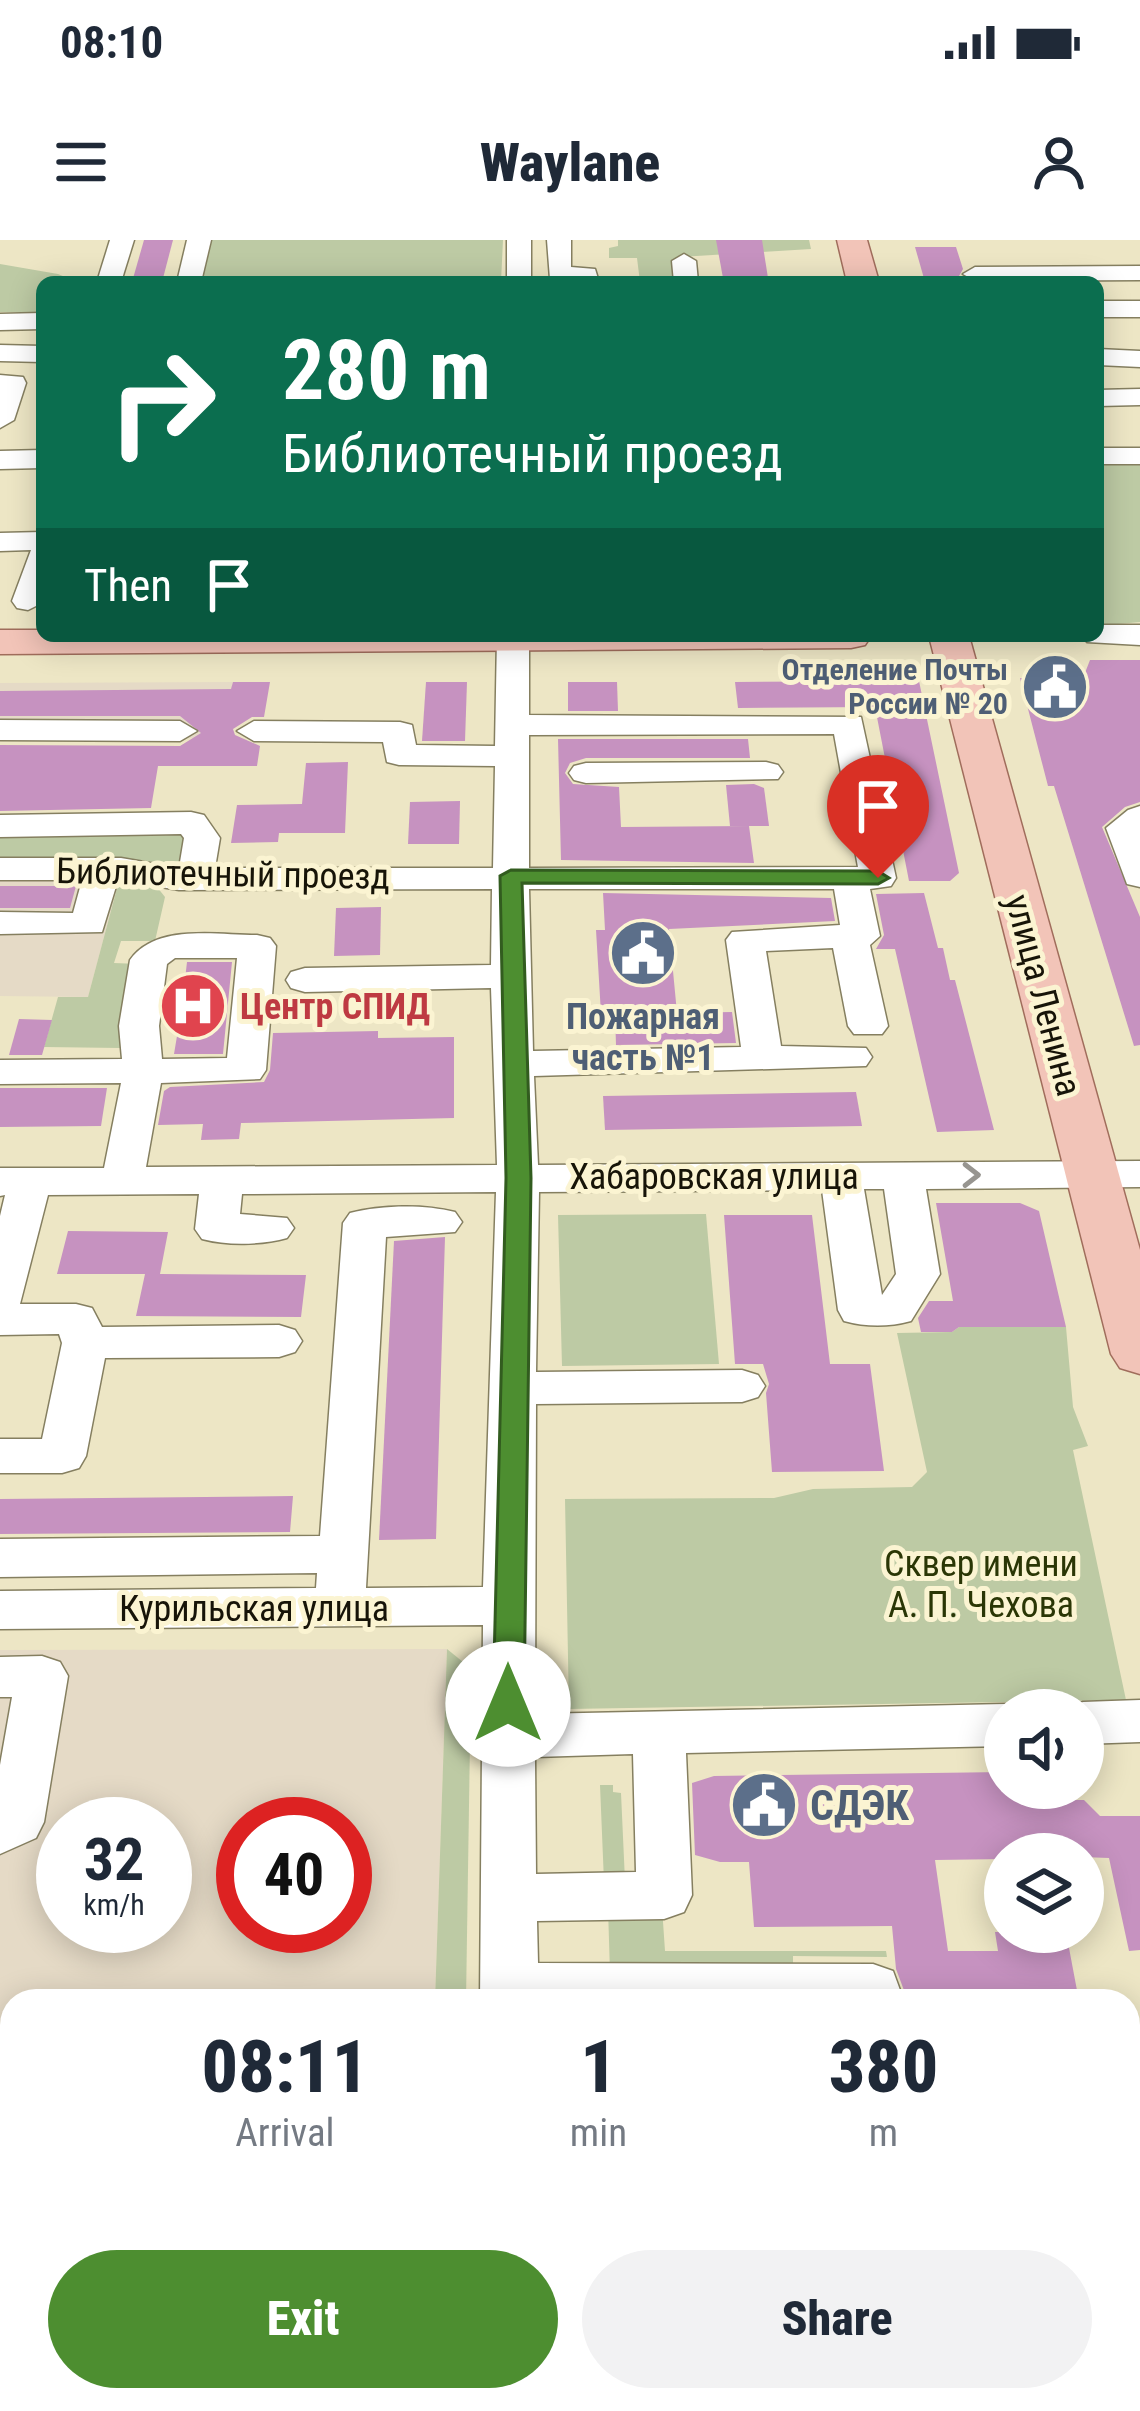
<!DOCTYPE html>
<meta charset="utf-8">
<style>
body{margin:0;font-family:"Roboto Condensed",sans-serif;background:#f2f2f3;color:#1f2937;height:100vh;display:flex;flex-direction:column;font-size:45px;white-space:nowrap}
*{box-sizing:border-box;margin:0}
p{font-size:39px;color:#747a83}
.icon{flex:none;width:66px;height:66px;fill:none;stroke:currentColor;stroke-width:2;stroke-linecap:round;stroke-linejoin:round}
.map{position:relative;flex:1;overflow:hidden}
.side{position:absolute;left:0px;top:1749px;width:1140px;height:423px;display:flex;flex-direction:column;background:#fff;border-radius:36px 36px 0 0;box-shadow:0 6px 30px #0003}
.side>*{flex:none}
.top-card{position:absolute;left:36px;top:36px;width:1068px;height:366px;border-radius:18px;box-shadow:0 6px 30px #0003;background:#0b6e4f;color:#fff;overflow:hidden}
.tools{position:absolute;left:984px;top:1449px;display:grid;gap:24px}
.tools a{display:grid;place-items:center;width:120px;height:120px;border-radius:50%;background:#fff;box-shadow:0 6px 30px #0003;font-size:60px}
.speed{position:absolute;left:36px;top:1557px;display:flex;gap:24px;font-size:60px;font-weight:700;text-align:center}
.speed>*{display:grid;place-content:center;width:156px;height:156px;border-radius:50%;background:#fff;box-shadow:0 6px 30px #0003;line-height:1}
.speed small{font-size:30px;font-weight:400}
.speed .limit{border:18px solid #d22;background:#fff;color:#111}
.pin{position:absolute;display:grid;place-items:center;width:102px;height:102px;color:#fff;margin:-123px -51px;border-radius:50% 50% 50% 0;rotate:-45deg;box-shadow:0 0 12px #0007}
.pin .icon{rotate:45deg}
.me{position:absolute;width:132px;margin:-66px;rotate:0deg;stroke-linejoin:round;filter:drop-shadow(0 0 9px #0008)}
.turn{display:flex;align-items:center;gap:42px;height:252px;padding:0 48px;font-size:54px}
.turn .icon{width:156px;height:156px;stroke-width:2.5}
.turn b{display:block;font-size:84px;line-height:102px}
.then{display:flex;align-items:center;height:114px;padding:0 48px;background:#0003;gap:24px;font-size:45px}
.eta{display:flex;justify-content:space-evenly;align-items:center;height:204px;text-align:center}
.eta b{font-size:72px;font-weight:800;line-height:84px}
.primary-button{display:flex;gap:24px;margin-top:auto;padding:24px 48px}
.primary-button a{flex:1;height:138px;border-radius:72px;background:#4d8e30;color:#fff;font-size:48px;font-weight:800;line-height:138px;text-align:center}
.primary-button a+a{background:#f2f2f3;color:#1f2937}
.status{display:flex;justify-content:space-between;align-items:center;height:84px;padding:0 60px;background:#fff;direction:ltr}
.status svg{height:33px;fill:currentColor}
header{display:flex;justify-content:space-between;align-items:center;height:156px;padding:0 48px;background:#fff;font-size:54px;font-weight:800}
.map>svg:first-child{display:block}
.education{fill:#e5dac6;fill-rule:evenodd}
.green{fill:#bdcaa4}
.building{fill:#c692c0}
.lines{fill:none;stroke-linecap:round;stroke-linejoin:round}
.minor-casing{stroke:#857f60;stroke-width:3}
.major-casing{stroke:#a06d5c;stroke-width:3}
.minor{fill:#fff;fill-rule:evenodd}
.major{fill:#f2c4b8;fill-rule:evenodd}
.oneway{stroke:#979590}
.route{fill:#4d8e30;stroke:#325c1f;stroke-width:3}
.labels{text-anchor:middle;stroke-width:10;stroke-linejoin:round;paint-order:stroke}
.far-service-label{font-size:30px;font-weight:bold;fill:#4e5e75;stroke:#fbf4d2;text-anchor:end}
.street-label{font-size:36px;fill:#171408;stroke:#fbf4d2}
.health-label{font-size:36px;font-weight:bold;fill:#be3a42;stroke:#fbf4d2;text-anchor:start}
.service-label{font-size:36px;font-weight:bold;fill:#4e5e75;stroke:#fbf4d2}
.park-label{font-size:36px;fill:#2a3605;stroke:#fbf4d2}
.near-service-label{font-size:42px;font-weight:bold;fill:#4e5e75;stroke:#fbf4d2;text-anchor:start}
</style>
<div class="status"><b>08:10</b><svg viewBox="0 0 49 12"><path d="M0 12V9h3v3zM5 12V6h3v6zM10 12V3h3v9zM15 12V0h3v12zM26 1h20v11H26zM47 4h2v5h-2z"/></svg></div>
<header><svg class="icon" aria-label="menu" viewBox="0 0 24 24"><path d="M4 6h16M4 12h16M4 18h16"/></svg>Waylane<svg class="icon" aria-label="person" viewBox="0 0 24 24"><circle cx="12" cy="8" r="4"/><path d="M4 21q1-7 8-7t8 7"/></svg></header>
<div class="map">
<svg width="1140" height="2171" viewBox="0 0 1140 2171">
<rect width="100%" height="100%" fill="#ede6c5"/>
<!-- education -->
<g class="education">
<path d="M233,442L222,498L0,499V443Z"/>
<path d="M0,637H120L88,757L0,756Z"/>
<path d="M447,1409L435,1761H12V1954H0V1410ZM63,1584H165V1686H63ZM243,1584H345V1686H243Z"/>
</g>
<!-- green -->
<g class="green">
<path d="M205,0H503L501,42H196Z"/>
<path d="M618,0H809L811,9L680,17L681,42H640L637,18H609V8L618,6Z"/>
<path d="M0,24L58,34L77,42H42V70L37,72H0Z"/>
<path d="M1098,222H1140V382L1098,386Z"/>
<path d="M175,591L193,602L190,622L0,621V593Z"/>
<path d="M120,637H149L165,657L155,701H121L114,723L139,724L120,808L44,807L58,757H88Z"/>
<path d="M706,974L719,1124L562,1126L558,975Z"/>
<path d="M959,1087H1066L1073,1167L1088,1206L1073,1210L1126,1460L569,1469L565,1259L774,1258L813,1249L912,1247L927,1232L897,1093L952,1092Z"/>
<path d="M447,1409L463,1422L471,1436L466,1761H435Z"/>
<path d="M600,1545H613V1552L621,1553L625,1641L604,1642Z"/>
<path d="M662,1667L665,1711H886L887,1717L793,1716V1731L610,1733L608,1668Z"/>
<path d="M1128,2016L1140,2082V2171H1033L1032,2160H1128Z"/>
</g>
<!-- building -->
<g class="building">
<path d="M144,0H173L162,42H132Z"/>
<path d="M716,0H762L768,38H723Z"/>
<path d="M915,7H956L963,29L959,36L967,42H925Z"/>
<path d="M1090,420H1140V562L1125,567L1102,587L1140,677V805L1134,806L1054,546H1048L1020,438H1083Z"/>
<path d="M919,441L959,633L950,641H909L875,467L738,468L735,442Z"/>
<path d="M233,442H270L264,477H252L233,489L235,495L260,506L257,526H158L151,568L0,571V505L180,506L201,493L180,476H0V451L231,449Z"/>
<path d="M426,442H467L465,501H422Z"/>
<path d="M568,442H617L618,471H568Z"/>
<path d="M558,499H748L750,518H586L570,523L565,533L573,544L619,547L621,587L749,586L754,623L561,620Z"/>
<path d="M348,522L345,593H279L278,602L231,603L237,565L302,564L306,523Z"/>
<path d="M754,544L764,548L769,586H730L726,545Z"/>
<path d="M460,561L459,604H408L410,562Z"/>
<path d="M0,646H76L70,668H0Z"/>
<path d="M603,653L831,658L835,681L669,689L677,773L732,772L736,803L616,805L615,773L601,774L596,690H605Z"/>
<path d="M924,653L938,708H943L950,740H955L994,890L937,892L895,709H876L884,695L876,654Z"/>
<path d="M381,667L380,715L334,716L336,668Z"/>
<path d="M187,722H232L223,814H174L179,784H164L168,748H184Z"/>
<path d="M19,779L52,780L42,815H9Z"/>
<path d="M378,791V798L454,797V878L241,883L239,899L201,900L203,884L158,885L164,851L170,847L264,842L270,830L273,793Z"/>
<path d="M0,848H107L101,886L0,887Z"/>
<path d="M856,852L862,886L605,890L603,856Z"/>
<path d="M936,963H1020L1039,971L1066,1087H959L952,1092H921L918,1078L929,1061H953Z"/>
<path d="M724,975H812L830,1124H870L884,1231L772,1232L766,1153L769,1144L763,1124H735Z"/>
<path d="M68,991L168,992L160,1034L306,1035L301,1077L136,1076L145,1034H57Z"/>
<path d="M445,997L436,1299L379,1300L394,1001Z"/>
<path d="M293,1256L290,1292L0,1294V1259Z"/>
<path d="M1005,1532V1548H1059L1069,1560H1084L1100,1576H1140V1710L1129,1711L1109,1618L1005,1614V1619L935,1620L948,1711H998L995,1692H1066L1079,1761H908L896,1729L892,1686L754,1687L749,1622H720L695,1615L692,1543L714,1536Z"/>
</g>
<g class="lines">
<defs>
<g id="minor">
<path d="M110,0H134L121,42H97Z"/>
<path d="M187,0H211L201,42H177Z"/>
<rect x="507" y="0" width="24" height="42"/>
<path d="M547,0H571V27L595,29L599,42L550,39Z"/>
<path d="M684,14L696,21L698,42H674L672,21Z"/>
<path d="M1140,26V40L975,41L963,34L975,27Z"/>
<rect x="1098" y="61" width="42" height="16"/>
<path d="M42,73V89L0,90V74Z"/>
<path d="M0,105L42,106V122L0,121Z"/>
<path d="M1098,109L1140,111V127L1098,125Z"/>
<path d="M0,135L23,137L26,143L14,180L0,188Z"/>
<path d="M1140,149V165L1098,166V150Z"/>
<rect x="1098" y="208" width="42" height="16"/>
<path d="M42,210V228L0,229V211Z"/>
<path d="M42,292V363L28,370L17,368L12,361L31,310L0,311V293Z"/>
<path d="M1098,385H1140V405L1087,402L1083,396H1098Z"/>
<path d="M497,396H529V475L861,477L896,638L891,646L870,649L880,696L870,705L888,786L882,794H854L848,786L833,708L766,711L781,806L866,808L872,817L866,826L534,836L538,925L1140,921V947L926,949L940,1034L911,1081C889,1087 866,1087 844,1081L838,1070L822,950L539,952L536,1132L742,1130L758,1135L765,1146L758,1157L742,1162L536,1164L535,1474L1005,1464L1023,1470H1005V1506L686,1513L692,1655L684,1672L664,1679L537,1681L538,1723L873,1724L893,1731L904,1761H480L483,1385L0,1389V1351L316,1348L317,1333L0,1337V1299L320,1296L343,983L350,973C381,965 424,964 455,972L462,982L455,992L386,997L366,1348L483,1347L496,952L242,954L240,974L287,978L294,988L287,998C261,1005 228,1006 202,999L195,989L199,954L48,955L20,1064H76L92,1068L102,1087L279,1085L295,1090L302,1101L295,1112L279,1117L105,1118L86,1216L79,1228L62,1233H0V1199H42L62,1103L59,1094L0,1095V976L5,955L0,956V928H104L121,843L0,844V820L122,819L119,786L130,720C156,683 217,695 257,695L270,698L276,706L266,830L260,839L161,843L146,927L497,925L491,748L305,752L291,748L286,740L291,732L305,728L491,725L492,649L179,650L118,640L102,692L0,694V672L73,673L82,640H0V618H121L179,628L184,598L181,594L0,597V575L191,572L204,575L220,598L215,628H493L495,526L399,525L387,522L383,502L254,501L237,491L254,481L400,482L412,485L416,505L495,506ZM834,494L858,627L529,628V495ZM529,649H834L840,685L732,692L726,700L741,807L533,811ZM175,718H237L227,818L162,819L159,786L167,724ZM864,949H884L896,1034L882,1055ZM633,1514L636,1632L536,1634L535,1517Z"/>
<path d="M0,480L180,481L197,491L180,501L0,500Z"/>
<path d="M766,522L778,525L783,532L778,539L586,543L574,540L569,533L574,526L586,523Z"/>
<path d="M1140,566V647L1127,644L1106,588L1128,570Z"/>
<path d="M42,1416L60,1422L68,1436L44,1582L36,1598L0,1614V1525L12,1457H0V1417Z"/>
<path d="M1140,1460V1502L1083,1504V1470H1063L1083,1462Z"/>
<rect x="1128" y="1820" width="12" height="54"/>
<path d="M1128,1933L1140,1938V2056L1128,2051Z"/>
<rect x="0" y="1968" width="12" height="60"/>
<rect x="251" y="2160" width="66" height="11"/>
<rect x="479" y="2160" width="66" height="11"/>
<path d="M785,2160H851L854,2171H788Z"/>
<path d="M885,2160H951L953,2171H887Z"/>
</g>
<g id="major">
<path d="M837,0H867L879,42H847Z"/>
<path d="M0,390H42V396H871L865,405L851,408L0,414Z"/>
<path d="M929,396H969L1140,1010V1134L1120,1128L1111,1114Z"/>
</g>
</defs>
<!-- minor casing -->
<use href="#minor" class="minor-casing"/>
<!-- major casing -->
<use href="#major" class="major-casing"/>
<!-- minor -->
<use href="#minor" class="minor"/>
<!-- major -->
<use href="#major" class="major"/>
</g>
<!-- one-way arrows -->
<defs><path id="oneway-chevron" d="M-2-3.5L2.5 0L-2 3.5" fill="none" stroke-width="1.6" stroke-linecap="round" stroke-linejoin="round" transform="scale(3)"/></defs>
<use class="oneway" href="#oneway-chevron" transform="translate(971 935)"/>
<!-- route -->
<path class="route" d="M511,630L878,631L889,638L878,644L522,643L531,938L524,1464L520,1473L508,1477L497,1473L493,1464L506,938L500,636Z"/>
<!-- icons -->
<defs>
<symbol id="civic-disc" viewBox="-11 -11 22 22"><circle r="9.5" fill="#5c6f8a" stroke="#fbf4d2"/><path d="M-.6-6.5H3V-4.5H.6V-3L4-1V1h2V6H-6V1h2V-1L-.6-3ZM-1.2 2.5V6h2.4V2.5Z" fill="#fff"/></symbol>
<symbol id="hospital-disc" viewBox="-11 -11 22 22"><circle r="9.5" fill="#e0444e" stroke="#fbf4d2"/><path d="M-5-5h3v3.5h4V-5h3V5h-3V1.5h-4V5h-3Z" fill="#fff"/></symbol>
</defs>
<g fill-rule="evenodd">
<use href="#civic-disc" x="1017" y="409" width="76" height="76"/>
<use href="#civic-disc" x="605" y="675" width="76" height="76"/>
<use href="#hospital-disc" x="155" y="728" width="76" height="76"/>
<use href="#civic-disc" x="726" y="1527" width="76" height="76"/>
</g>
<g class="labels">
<!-- far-service labels -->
<g class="far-service-label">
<text x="1008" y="440">Отделение Почты<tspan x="1008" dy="34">России № 20</tspan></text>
</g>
<!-- street labels -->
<g class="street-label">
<text transform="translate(223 633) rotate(1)" y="13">Библиотечный проезд</text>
<text transform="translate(1044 755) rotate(75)" y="13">улица Ленина</text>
<text x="714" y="949">Хабаровская улица</text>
<text x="254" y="1381">Курильская улица</text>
</g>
<!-- health labels -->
<g class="health-label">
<text x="240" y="779">Центр СПИД</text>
</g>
<!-- service labels -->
<g class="service-label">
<text x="643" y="789">Пожарная<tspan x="643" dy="41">часть №1</tspan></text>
</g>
<!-- park labels -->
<g class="park-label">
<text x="981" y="1336">Сквер имени<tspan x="981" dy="41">А. П. Чехова</tspan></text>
</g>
<!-- near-service labels -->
<g class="near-service-label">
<text x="810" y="1580">СДЭК</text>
</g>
</g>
</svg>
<div class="tools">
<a><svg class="icon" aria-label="sound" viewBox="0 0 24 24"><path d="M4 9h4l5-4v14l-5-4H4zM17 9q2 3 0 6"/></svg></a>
<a><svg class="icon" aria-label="layers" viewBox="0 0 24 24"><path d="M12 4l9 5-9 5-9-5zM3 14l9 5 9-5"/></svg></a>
</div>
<div class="speed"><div>32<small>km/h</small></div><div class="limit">40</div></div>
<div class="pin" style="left:878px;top:638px;background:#d93025"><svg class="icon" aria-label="arrive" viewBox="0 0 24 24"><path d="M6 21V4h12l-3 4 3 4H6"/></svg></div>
<svg class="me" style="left:508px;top:1464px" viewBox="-20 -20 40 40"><circle r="19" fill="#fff"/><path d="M0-13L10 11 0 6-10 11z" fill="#4d8e30"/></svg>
<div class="top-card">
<div class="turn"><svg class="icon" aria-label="right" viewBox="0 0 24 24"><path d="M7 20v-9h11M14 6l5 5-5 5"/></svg><div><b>280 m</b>Библиотечный проезд</div></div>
<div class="then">Then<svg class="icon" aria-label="arrive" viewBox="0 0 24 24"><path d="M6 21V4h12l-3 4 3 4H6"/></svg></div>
</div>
<section class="side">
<div class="eta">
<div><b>08:11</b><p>Arrival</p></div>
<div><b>1</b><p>min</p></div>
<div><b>380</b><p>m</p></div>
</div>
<div class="primary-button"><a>Exit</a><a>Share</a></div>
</section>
</div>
